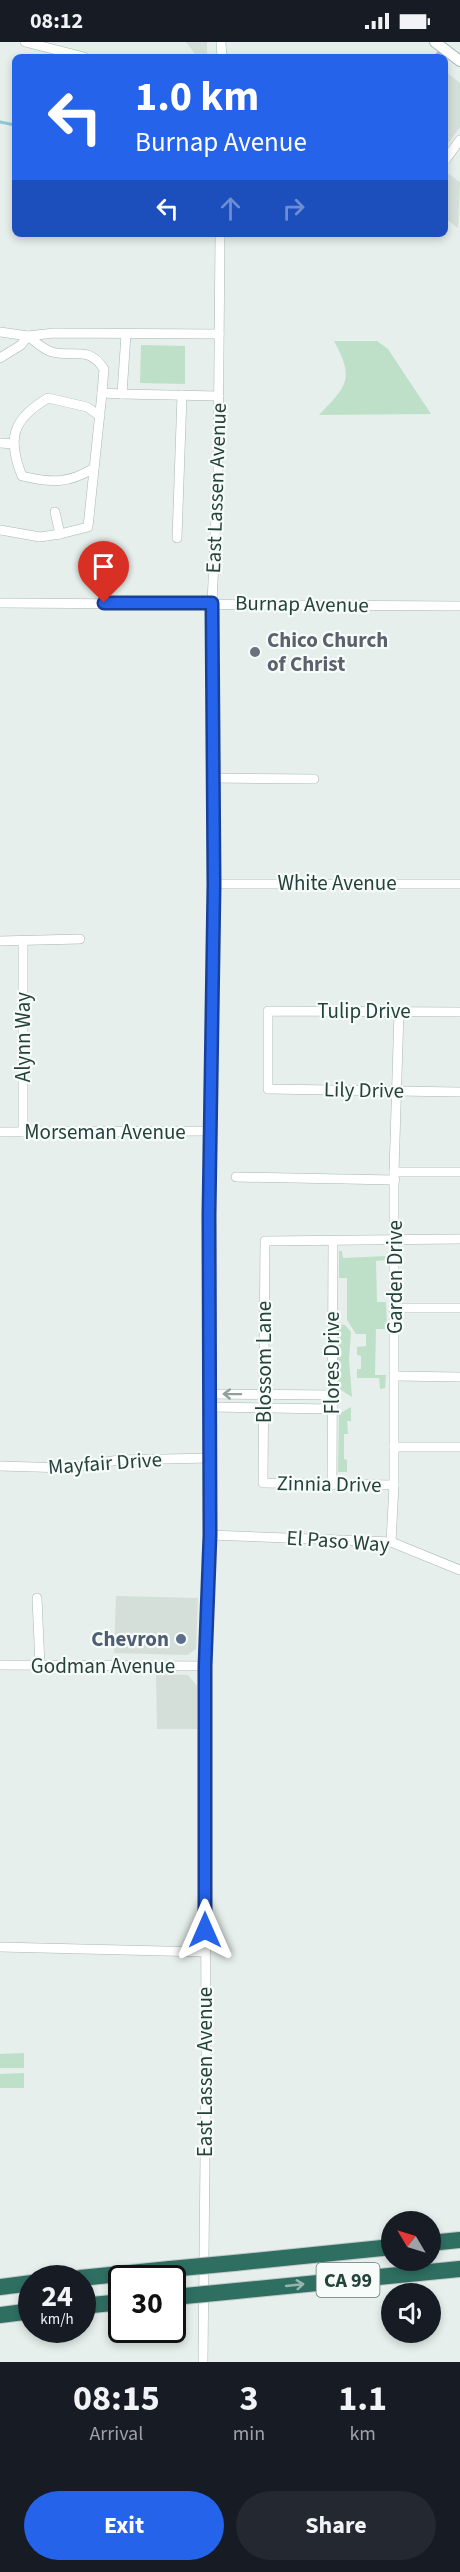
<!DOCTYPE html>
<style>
body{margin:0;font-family:"Source Sans 3",sans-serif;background:#242831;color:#f1f3f6;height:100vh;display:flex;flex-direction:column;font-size:22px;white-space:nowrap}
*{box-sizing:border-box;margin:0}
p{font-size:20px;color:#9ea1a6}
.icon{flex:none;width:33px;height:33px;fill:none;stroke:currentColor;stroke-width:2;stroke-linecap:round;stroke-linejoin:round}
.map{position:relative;height:2320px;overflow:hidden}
.details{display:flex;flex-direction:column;background:#171b24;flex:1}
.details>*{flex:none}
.top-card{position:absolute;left:12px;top:12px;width:436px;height:183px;border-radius:9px;box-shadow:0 3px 9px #0003;background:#2563eb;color:#fff;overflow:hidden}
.needle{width:39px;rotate:308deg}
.tools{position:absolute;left:381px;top:2169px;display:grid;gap:12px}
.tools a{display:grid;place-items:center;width:60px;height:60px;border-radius:50%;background:#171b24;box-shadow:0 3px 9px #0003;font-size:30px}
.speed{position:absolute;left:18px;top:2223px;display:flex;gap:12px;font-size:30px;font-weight:700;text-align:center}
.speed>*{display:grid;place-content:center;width:78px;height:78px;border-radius:50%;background:#171b24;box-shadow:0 3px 9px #0003;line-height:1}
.speed small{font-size:15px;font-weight:400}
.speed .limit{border:3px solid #111;border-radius:9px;background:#fff;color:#111}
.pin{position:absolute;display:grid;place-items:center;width:51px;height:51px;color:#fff;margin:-62px -26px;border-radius:50% 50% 50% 0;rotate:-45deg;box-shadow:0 0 6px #0007}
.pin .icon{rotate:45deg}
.me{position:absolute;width:66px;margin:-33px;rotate:0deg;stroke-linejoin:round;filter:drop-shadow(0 0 4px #0008)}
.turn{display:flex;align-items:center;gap:21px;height:126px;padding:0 24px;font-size:27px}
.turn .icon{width:78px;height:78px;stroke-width:2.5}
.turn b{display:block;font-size:42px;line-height:51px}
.lanes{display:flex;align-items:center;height:57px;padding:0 24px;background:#0003;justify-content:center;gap:30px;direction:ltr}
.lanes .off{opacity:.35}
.eta{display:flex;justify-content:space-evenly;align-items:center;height:102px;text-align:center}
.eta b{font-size:36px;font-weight:700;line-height:42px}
.cta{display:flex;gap:12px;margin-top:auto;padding:12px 24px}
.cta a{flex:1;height:69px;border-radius:36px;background:#2563eb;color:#fff;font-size:24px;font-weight:700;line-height:69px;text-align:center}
.cta a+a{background:#242831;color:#f1f3f6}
.status{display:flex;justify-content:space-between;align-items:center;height:42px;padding:0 30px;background:#171b24;direction:ltr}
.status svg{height:16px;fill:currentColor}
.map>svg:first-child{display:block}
.built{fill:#d4dfda}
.green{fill:#bfe0c8}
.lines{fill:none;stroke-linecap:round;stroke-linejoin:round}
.stream{stroke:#8ec9d4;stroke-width:3}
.minor-casing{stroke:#a8b8b2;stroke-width:10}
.tertiary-casing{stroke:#a8b8b2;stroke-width:12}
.motorway-casing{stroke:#c2cac8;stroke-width:18}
.minor{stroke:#fff;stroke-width:9}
.tertiary{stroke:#fff;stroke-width:10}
.motorway{stroke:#2f6f62;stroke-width:16}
.motorway-bridge-casing{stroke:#c2cac8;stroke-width:18;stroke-linecap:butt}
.motorway-bridge{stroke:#2f6f62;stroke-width:16}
.oneway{stroke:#92a09c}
.oneway2{stroke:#93b5ae}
.route-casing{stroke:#184099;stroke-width:15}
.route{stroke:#2563eb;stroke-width:10}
.worship-dot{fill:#6b7280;stroke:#f7fbf9;stroke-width:2}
.service-dot{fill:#5c6f8a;stroke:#f7fbf9;stroke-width:2}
.labels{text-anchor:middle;stroke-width:4.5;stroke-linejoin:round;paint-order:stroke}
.shield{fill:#f7fbf9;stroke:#637a73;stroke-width:1.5}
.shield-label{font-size:20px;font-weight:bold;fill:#24423a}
.street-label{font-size:21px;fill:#24423a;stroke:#f7fbf9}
.worship-label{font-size:21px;font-weight:bold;fill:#5b616d;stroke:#f7fbf9;text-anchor:start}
.service-label{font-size:21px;font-weight:bold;fill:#4e5e75;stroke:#f7fbf9;text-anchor:end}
</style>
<div class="status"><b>08:12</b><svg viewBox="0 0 49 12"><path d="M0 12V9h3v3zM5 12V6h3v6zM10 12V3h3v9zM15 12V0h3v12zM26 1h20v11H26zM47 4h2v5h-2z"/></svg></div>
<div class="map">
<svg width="460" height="2320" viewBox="0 0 460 2320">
<rect width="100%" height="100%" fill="#e6efeb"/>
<!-- built -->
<g class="built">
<path d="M186,0H207V15H197Z"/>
<path d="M446,30L460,41V85L446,104Z"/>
<path d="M446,130L460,140L458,186L446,177Z"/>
<path d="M116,1554L198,1556L196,1607L187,1613L114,1611Z"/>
<path d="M156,1632L188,1633L197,1644V1687H157Z"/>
</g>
<!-- green -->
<g class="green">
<path d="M334,299H377L388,307L431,372L319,373C347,344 355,337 334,299Z"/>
<path d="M141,303L185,304V342L140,341Z"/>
<path d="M339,1209H342L343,1216L387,1214V1218L376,1219L377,1260H386L387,1287H376L375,1333H386L385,1346L380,1347L379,1336H357V1327H361V1314L357,1313V1305L366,1304V1292H356L347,1278V1236H339Z"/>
<path d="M338,1282L345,1283L351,1290L349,1317L352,1355L338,1346Z"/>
<path d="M351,1365V1379H347L348,1392H344V1417L347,1418V1430H338L339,1372Z"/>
<path d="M24,2011V2026H0V2012Z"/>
<path d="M24,2031V2046H0V2032Z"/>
</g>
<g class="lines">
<!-- stream -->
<g class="stream">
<path d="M434,15L441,9"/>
<path d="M0,80L15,83"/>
</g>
<defs>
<g id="minor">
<path d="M25,0L84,15"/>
<path d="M221,0L222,15"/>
<path d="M446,117L460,98"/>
<path d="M0,290L28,294L54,291L219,292"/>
<path d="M126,292L122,352L219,354"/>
<path d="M0,316L21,303L28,294C36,300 42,307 52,310C75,316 88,303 104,327L102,351"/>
<path d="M0,401L14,402"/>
<path d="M94,426C68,442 51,441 22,434C7,397 12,377 48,356L87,365L100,374"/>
<path d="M55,470L60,492L88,485L102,351L122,352"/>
<path d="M0,488L40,495L60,492"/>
<path d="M177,496L182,353"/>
<path d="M0,561L460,564"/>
<path d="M214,736L314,737"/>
<path d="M214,842H460"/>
<path d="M0,899L80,897"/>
<path d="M460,970L268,969V1047L460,1050"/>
<path d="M0,1090L210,1089"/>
<path d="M23,1090V900"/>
<path d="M394,1130H460"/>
<path d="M236,1135L395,1138"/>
<path d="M394,1266H460"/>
<path d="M395,1334L460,1335"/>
<path d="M210,1352L332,1353"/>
<path d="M210,1365L332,1367"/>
<path d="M394,1405H460"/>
<path d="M0,1424L67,1426L119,1418L210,1416"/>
<path d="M332,1443L333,1200"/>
<path d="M394,1443L263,1441L265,1199L460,1197"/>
<path d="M210,1493L391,1500L460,1528"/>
<path d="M391,1500L394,1443V1130L399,970"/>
<path d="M37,1556L40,1624"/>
<path d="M0,1623L205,1624"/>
<path d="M0,1905L205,1910"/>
<path d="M203,2320L206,2011L205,1624L210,1516L209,1173L214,842L212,561L218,431L220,192"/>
</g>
<path id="tertiary" d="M435,0L460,19"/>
<g id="motorway">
<path d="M430,2201L460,2198"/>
<path d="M234,2221L392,2205"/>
<path d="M80,2236L170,2227"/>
<path d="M0,2245L32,2241"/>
<path d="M236,2249L460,2227"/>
<path d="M82,2264L122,2260"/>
<path d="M0,2273L32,2269"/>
</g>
</defs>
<!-- minor casing -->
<use href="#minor" class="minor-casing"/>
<!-- tertiary casing -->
<use href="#tertiary" class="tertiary-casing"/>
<!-- motorway casing -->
<use href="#motorway" class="motorway-casing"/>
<!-- minor -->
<use href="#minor" class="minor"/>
<!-- tertiary -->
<use href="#tertiary" class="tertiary"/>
<!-- motorway -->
<use href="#motorway" class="motorway"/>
<defs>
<g id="motorway-bridge">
<path d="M170,2227L234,2221"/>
<path d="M174,2255L236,2249"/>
</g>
</defs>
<!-- motorway-bridge casing -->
<use href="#motorway-bridge" class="motorway-bridge-casing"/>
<!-- motorway-bridge -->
<use href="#motorway-bridge" class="motorway-bridge"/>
</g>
<!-- one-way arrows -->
<defs><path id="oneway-shaft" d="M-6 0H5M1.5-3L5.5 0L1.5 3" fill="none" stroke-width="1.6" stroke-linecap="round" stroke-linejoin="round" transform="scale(1.5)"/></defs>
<use class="oneway" href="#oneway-shaft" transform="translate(232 1352) rotate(-179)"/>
<use class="oneway2" href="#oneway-shaft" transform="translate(295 2243) rotate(-6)"/>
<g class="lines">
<defs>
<path id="route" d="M104,561H212L214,842L209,1173L210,1493L205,1624V1888"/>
</defs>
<!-- route casing -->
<use href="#route" class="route-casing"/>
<!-- route -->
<use href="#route" class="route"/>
</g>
<!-- markers -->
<circle class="worship-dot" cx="255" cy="610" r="6"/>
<circle class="service-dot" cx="181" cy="1597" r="6"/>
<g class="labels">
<!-- shield labels -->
<rect class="shield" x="316.5" y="2221" width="63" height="34" rx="4.5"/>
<g class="shield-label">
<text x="348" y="2245">CA 99</text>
</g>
<!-- street labels -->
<g class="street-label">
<text transform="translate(216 446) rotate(-88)" y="7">East Lassen Avenue</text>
<text transform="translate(302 562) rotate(1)" y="7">Burnap Avenue</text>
<text x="337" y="848">White Avenue</text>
<text x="364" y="976">Tulip Drive</text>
<text transform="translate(23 995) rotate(-90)" y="7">Alynn Way</text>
<text transform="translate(364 1048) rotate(1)" y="7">Lily Drive</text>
<text x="105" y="1097">Morseman Avenue</text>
<text transform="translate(395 1235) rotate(-90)" y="7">Garden Drive</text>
<text transform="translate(264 1320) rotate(-90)" y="7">Blossom Lane</text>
<text transform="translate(332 1321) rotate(-90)" y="7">Flores Drive</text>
<text transform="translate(105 1421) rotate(-4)" y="7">Mayfair Drive</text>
<text transform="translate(329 1442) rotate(1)" y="7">Zinnia Drive</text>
<text transform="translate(338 1499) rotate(4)" y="7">El Paso Way</text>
<text x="103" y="1631">Godman Avenue</text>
<text transform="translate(205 2030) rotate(-90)" y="7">East Lassen Avenue</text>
</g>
<!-- worship labels -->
<g class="worship-label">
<text x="267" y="605">Chico Church<tspan x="267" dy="24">of Christ</tspan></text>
</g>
<!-- service labels -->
<g class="service-label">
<text x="169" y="1604">Chevron</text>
</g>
</g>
</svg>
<div class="tools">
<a><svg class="needle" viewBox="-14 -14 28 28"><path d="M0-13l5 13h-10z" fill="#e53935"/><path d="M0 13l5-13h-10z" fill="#9ea1a6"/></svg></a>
<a><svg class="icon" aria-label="sound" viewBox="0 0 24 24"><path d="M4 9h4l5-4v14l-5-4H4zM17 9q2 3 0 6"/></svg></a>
</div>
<div class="speed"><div>24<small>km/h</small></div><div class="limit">30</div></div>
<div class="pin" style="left:104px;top:561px;background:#d93025"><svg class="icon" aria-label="arrive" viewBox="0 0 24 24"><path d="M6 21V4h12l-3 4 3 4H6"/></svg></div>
<svg class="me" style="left:205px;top:1888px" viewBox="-20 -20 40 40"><path d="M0-17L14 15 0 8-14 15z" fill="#2563eb" stroke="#fff" stroke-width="4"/></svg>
<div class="top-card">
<div class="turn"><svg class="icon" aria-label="left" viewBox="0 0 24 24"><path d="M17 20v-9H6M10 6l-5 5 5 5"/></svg><div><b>1.0 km</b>Burnap Avenue</div></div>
<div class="lanes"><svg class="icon" aria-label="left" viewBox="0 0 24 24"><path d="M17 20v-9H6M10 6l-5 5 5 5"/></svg><svg class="icon off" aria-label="ahead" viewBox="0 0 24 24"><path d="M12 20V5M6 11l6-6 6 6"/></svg><svg class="icon off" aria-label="right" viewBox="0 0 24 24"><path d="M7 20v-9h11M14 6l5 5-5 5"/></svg></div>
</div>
</div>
<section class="details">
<div class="eta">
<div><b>08:15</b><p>Arrival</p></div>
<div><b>3</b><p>min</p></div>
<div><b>1.1</b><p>km</p></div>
</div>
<div class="cta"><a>Exit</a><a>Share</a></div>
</section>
